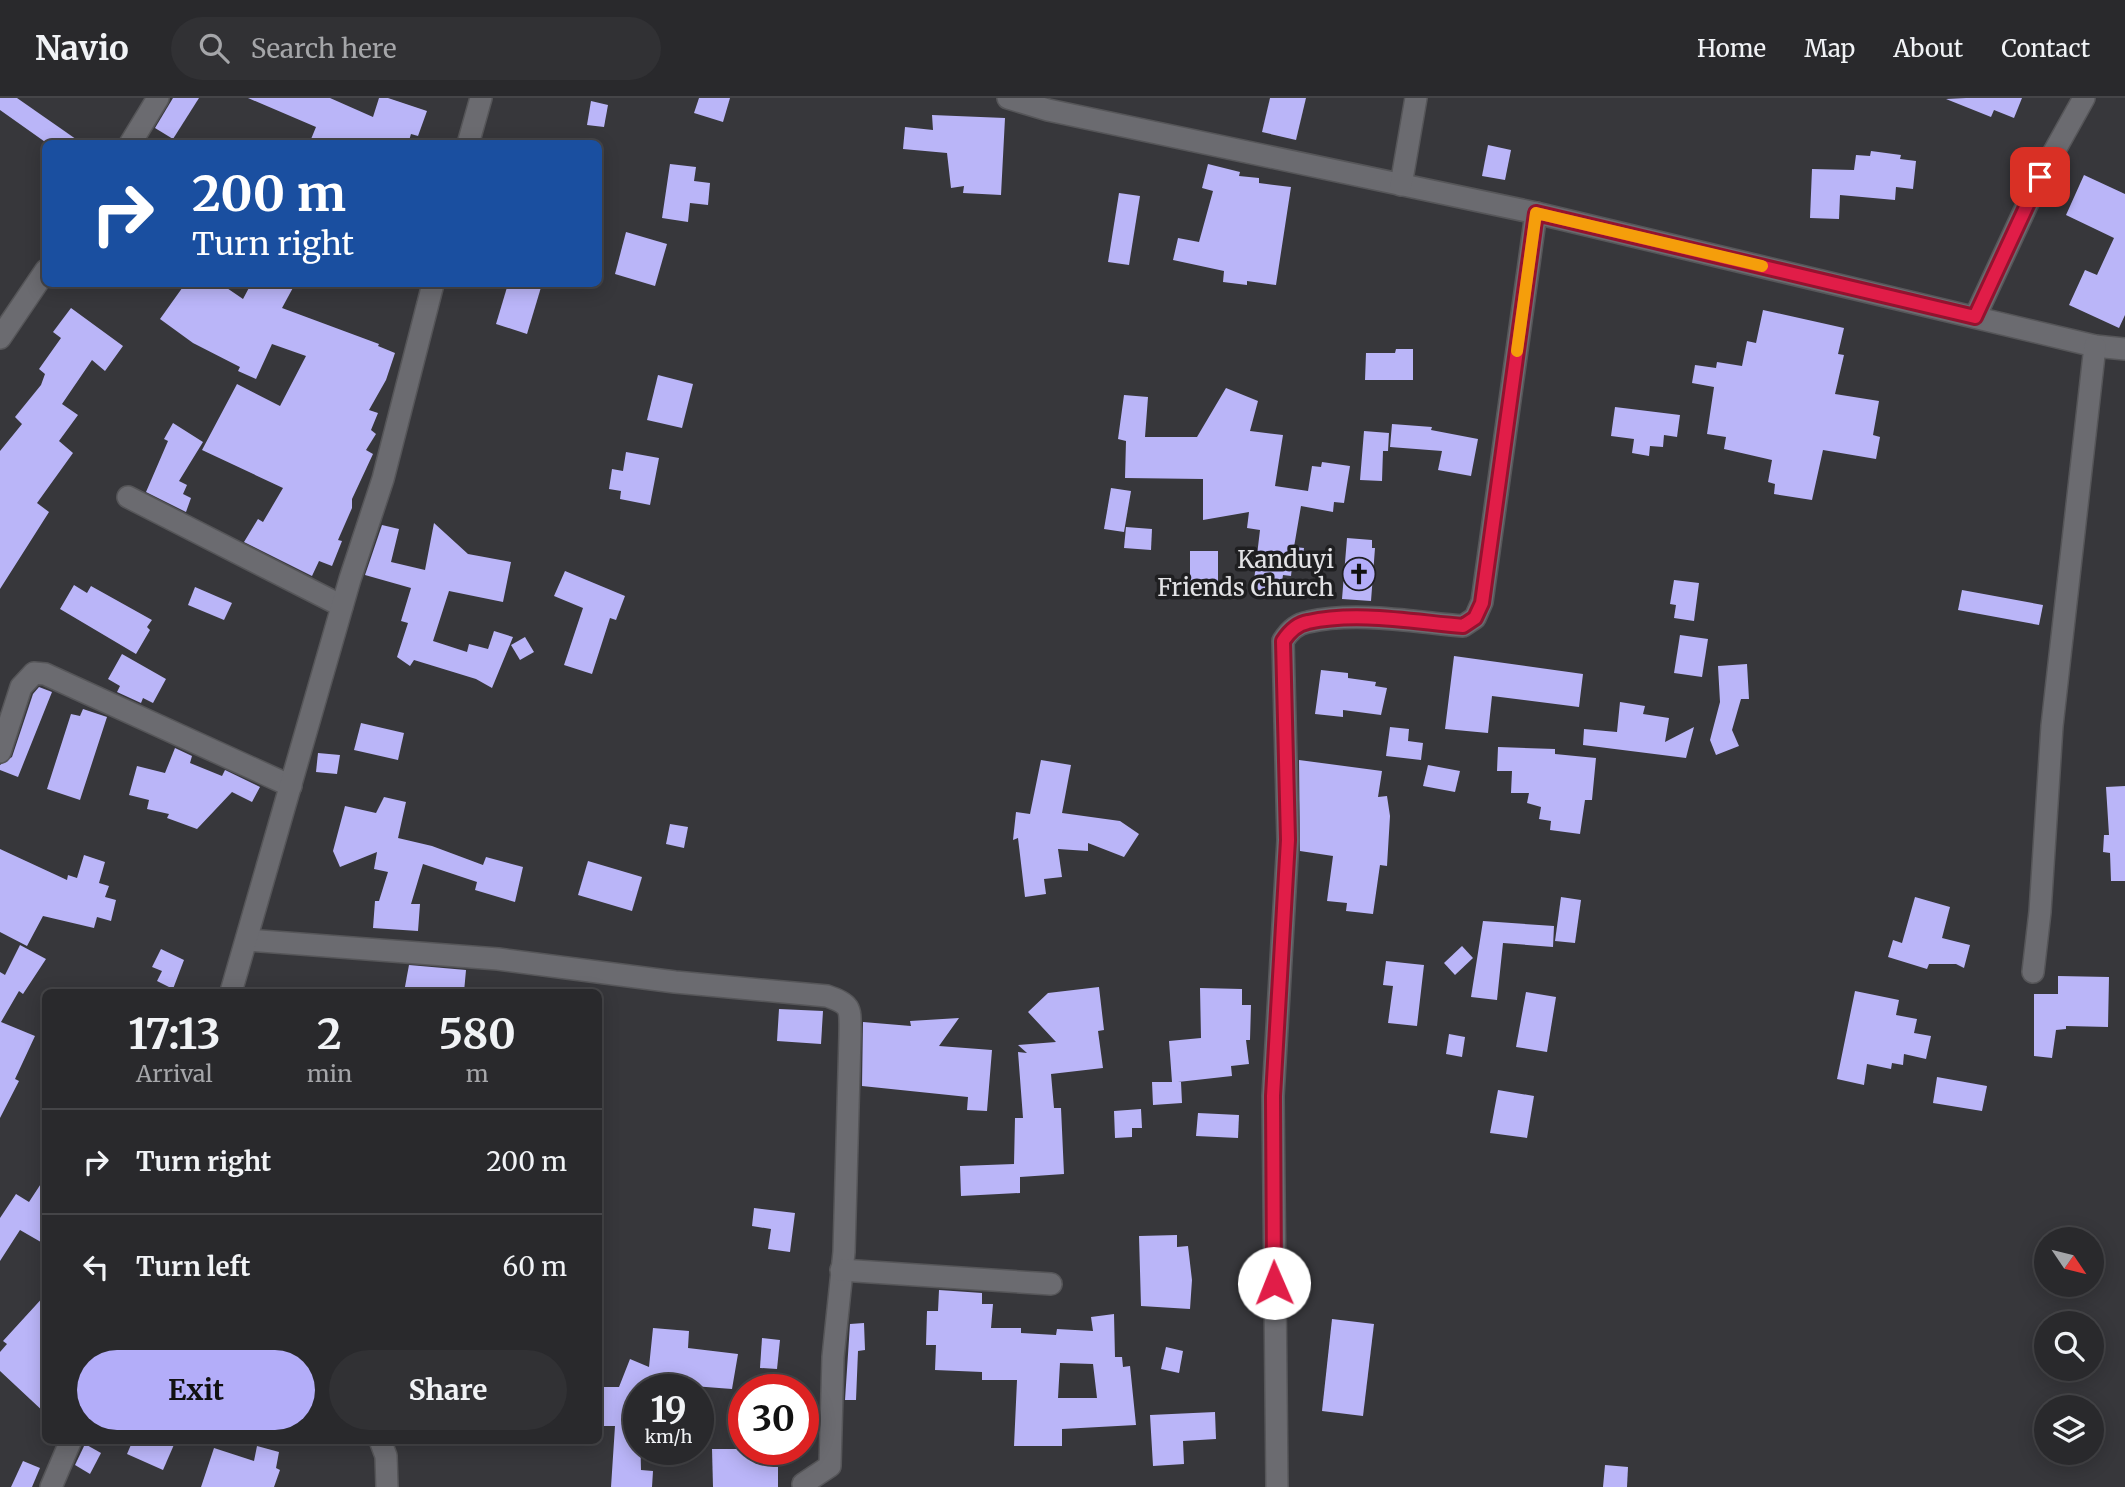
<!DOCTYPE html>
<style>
body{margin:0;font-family:Merriweather,serif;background:#313134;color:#f1f3f6;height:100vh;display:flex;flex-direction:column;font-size:26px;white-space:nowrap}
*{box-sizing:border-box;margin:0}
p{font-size:23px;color:#a5a6a9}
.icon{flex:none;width:38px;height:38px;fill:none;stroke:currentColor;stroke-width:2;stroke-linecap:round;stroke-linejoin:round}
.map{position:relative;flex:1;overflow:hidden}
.panel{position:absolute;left:42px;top:891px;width:560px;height:455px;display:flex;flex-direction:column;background:#29292c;border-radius:10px;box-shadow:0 4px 18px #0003,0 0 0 2px #454548}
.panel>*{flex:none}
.hud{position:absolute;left:42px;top:42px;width:560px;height:147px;border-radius:10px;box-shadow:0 4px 18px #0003,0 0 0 2px #454548;background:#1a4fa0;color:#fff;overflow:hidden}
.needle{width:46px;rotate:125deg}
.controls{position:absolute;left:2034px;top:1129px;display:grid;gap:14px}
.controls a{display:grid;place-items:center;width:70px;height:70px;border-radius:50%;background:#29292c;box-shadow:0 4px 18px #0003,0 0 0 2px #454548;font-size:35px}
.speed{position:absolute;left:623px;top:1276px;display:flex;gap:14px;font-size:35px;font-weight:700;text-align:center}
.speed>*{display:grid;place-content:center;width:91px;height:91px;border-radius:50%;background:#29292c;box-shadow:0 4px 18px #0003,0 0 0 2px #454548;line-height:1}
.speed small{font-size:18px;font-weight:400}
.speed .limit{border:10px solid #d22;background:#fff;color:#111}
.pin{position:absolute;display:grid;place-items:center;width:60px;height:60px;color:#fff;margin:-30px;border-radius:14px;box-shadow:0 4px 10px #0006}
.me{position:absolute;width:77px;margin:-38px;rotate:359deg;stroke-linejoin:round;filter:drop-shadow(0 0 5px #0008)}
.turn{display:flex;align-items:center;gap:24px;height:147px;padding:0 35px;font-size:32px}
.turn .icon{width:91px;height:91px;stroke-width:2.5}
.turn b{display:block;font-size:49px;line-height:60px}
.eta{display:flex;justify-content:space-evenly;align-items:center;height:119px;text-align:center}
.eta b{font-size:42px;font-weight:700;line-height:49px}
.primary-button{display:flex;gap:14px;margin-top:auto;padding:14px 35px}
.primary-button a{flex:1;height:80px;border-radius:42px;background:#b3adf9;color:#111;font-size:28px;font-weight:700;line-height:80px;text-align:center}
.primary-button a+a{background:#313134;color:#f1f3f6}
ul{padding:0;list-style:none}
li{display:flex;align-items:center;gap:21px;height:105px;padding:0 35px;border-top:2px solid #454548}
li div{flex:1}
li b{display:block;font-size:26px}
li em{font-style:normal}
header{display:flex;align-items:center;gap:42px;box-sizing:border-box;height:98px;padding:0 35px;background:#29292c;border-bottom:2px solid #454548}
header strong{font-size:33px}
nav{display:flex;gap:38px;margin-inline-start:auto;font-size:24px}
.search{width:490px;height:63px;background:#313134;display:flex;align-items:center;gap:18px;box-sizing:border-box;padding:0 24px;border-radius:38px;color:#a5a6a9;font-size:26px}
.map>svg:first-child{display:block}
.building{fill:#bab5f8;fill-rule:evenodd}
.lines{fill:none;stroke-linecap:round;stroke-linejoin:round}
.minor-casing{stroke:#565659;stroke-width:24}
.minor{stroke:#6b6b70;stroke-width:21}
.route-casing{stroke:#92132f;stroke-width:18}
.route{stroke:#e11d48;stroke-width:12}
.slow{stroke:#f59e0b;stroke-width:12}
.labels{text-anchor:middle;stroke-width:7;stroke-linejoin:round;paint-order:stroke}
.poi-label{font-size:24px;fill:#e3e3e6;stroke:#1f1f21;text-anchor:end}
</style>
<header>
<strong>Navio</strong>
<div class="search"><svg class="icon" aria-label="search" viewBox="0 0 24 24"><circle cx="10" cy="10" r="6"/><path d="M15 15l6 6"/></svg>Search here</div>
<nav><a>Home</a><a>Map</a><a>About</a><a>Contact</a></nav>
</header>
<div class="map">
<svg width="2125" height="1389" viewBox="0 0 2125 1389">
<rect width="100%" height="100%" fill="#37373b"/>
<!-- building -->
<g class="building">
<path d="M0,0H17L83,46H48L0,12Z"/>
<path d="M173,0H199L173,41L155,30Z"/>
<path d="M248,0H330L373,19L379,0H388L427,13L418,38L411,36L408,46H309L316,29Z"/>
<path d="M699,0H730L723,24L694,15Z"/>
<path d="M1270,0H1306L1296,42L1262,34Z"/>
<path d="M1966,0H2022L2014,20L1994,12L1991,19L1946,1Z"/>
<path d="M591,3L608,7L604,29L587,27Z"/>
<path d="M932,17L1005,20L1001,97L963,95L964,88L951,90L947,55L903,51L905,29L933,32Z"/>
<path d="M1488,47L1511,52L1505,82L1482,78Z"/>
<path d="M1871,53L1901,57L1900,61L1916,63L1913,91L1896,89L1895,102L1840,97L1839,121L1810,120L1812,71L1854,72L1856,57L1870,58Z"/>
<path d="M670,66L696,69L694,83L710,85L708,107L690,105L688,124L662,120Z"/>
<path d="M1208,66L1240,74L1239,78L1259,80V85L1291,89L1276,187L1247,183V187L1223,184L1224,173L1173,162L1178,140L1199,144L1213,93L1202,90Z"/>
<path d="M2084,77L2125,96V217L2119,230L2069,207L2085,172L2097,177L2114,140L2066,117Z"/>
<path d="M1119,95L1140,98L1129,167L1108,164Z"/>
<path d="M626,134L667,146L655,188L615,176Z"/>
<path d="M185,186H221L243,201L251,186H295L282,210L379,246L378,248L395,255L386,282L369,312L378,315L371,332L376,336L366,352L373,356L352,401V410L338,442L342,443L332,468L319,463L312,478L244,444L258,421L263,424L283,390L202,352L237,286L280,308L306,258L272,246L256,281L238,273L240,269L193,245L160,221Z"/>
<path d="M508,186H542L527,236L496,226Z"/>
<path d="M71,210L123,248L105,273L92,262L62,306L78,317L59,343L73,355L37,405L49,414L0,491V353L22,326L15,319L41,287L45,276L39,271L61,240L53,234Z"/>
<path d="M1763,212L1844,230L1838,256L1844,257L1835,296L1879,303L1873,337L1880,339L1876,361L1823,352L1812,402L1774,396L1775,386L1768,384L1772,362L1724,351L1726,339L1707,336L1714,289L1692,285L1695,267L1716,270L1717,264L1742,268L1747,243L1756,245Z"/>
<path d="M1396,251H1413V282H1365L1366,255H1395Z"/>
<path d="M658,277L693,286L682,330L647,322Z"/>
<path d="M1226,290L1258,303L1250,333L1283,337L1275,388L1308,393L1312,368L1321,369L1322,364L1350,368L1344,405L1334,404L1333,414L1301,408L1294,449L1304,450L1301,470L1292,469L1291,478L1283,477L1282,484L1275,483L1274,494L1253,491L1260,432L1247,430L1249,414L1203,422V381L1125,380L1126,343L1118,341L1124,297L1148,299L1145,339H1197Z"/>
<path d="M1615,309L1680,317L1677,339L1664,337L1663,349L1650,348L1649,358L1632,355L1634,341L1611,338Z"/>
<path d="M173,325L203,344L179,383L187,387L183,396L191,400L186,414L146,394L168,343L164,341Z"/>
<path d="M1392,326L1432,329L1431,332L1478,341L1471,378L1438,372L1442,353L1390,349Z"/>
<path d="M1364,333L1389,335L1388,353H1383L1382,383L1360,382Z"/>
<path d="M626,354L659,360L650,407L620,401L621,393L609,391L612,371L623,373Z"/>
<path d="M1111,390L1131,393L1124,434L1104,431Z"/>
<path d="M434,425L468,456L511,464L503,504L449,493L433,543L467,554L469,546L488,551L494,533L513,539L492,590L476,581L414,562L410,568L397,559L408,525L401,523L411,490L365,477L382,427L399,431L391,464L425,472Z"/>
<path d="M1126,429L1152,431L1151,452L1124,450Z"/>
<path d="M1347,440L1372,442V450H1375L1371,503L1342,501Z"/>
<rect x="1190" y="453" width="28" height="38"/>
<path d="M565,473L625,498L616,522L610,520L592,576L564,567L583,510L554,498Z"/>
<path d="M1674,482L1699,485L1694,523L1674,520L1676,507L1670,506Z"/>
<path d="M74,487L87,495L91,488L152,522L147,529L150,532L136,556L60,511Z"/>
<path d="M195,489L232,505L224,522L188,507Z"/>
<path d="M1962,492L2043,507L2039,527L1958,512Z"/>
<path d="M1680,537L1708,541L1702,579L1674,575Z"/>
<path d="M525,539L534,554L520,562L511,547Z"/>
<path d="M122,556L166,581L153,605L143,600L141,605L117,594L120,588L108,581Z"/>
<path d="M1454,558L1583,576L1579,609L1492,598L1488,635L1445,631Z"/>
<path d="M1747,566L1749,601H1741L1732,632L1739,648L1716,657L1710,642L1720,604L1718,568Z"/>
<path d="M1321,572L1348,575V580L1376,584L1375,588L1387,590L1381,617L1343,612V619L1315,616Z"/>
<path d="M39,589L52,594L18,679L0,672V667L12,659L33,596Z"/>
<path d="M1620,604L1645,608L1643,616L1669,620L1665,644L1694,629L1686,660L1583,647L1584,631L1617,634Z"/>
<path d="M83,611L107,619L80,702L47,691L71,616L80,618Z"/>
<path d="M361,625L404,635L398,662L354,652Z"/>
<path d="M1390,629L1409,631L1408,643L1423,645L1421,662L1386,658Z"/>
<path d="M1498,649L1555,651V656L1596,660L1592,702H1585L1580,736L1550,732L1551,723L1539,721L1541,709L1527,705L1529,695H1511L1512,673H1497Z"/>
<path d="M175,650L192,658L190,665L222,678L225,672L260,689L252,704L232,694L197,731L167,720L169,716L147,711L149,702L129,697L137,668L165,675Z"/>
<path d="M318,655L340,657L337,676L316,674Z"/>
<path d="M1041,662L1071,667L1062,715L1120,723L1139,736L1124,759L1088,745V753L1058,751L1062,779L1044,781L1046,796L1025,799L1018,740L1013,742L1016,714L1030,716Z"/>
<path d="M1299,662L1382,673L1378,699L1387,698L1390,718L1387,768L1380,767L1373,816L1346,813L1347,805L1327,803L1333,758L1300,753Z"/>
<path d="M1428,667L1460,673L1455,694L1423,688Z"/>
<path d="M2125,688V783H2111L2110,755L2103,754L2104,737H2109L2106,689Z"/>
<path d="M384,699L406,704L398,740L432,748L483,767L486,759L523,769L515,804L475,792L477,784L423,766L411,806H420L418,833L373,830L375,803H379L388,774L374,771L377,754L340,769L333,753L345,708L376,715Z"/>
<path d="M670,726L688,729L684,750L666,746Z"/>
<path d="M0,751L67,782L68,777L77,780L84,757L105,764L99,785L109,788L105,799L116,802L111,823L97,819L94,830L43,818L27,848L0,834Z"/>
<path d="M588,763L642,779L632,813L578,797Z"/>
<path d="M1561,799L1581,802L1575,845L1555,843Z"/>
<path d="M1915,799L1950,809L1942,840L1970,847L1964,870L1956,866H1929L1927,871L1888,859L1893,842L1902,845Z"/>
<path d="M1483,823L1554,828L1553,849L1503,845L1497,902L1471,899Z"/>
<path d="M20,847L46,861L23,896L19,893L1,924L35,938L15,981L19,983L0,1020V874L5,877Z"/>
<path d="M1462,848L1473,860L1455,877L1444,865Z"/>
<path d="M161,851L184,862L173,891L157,883L162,873L152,869Z"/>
<path d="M1386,863L1424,867L1417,928L1388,925L1393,888L1383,887Z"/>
<path d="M409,867L466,872L464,894H404Z"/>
<path d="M2058,878L2109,879L2108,929L2066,928V931L2056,932L2052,960L2034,958V896H2058Z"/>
<path d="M1099,889L1104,932L1098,933L1103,970L1051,976L1054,1010H1061L1064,1076L1020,1079V1095L961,1098L960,1068L1014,1066L1015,1020H1023L1018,954L1027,955L1018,947L1056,944L1028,914L1048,895Z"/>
<path d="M1200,890L1242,891V907H1251L1250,942H1246L1249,966L1231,968L1232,978L1178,984H1181L1182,1005L1153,1007L1152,984H1172L1169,943L1201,940Z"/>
<path d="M1855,893L1899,902L1896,917L1917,921L1914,935L1931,938L1926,961L1904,956L1903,967L1892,965L1891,971L1867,966L1864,987L1837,981Z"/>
<path d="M1526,894L1556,899L1547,954L1516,949Z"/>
<path d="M779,911L823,913L821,946L777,943Z"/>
<path d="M959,920L939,948L992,952L987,1013L967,1012L968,999L862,988L863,924L911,928L910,923Z"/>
<path d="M1449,936L1465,939L1462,959L1446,956Z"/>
<path d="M1937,979L1987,988L1982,1013L1933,1005Z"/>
<path d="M1498,992L1534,998L1527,1040L1490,1035Z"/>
<path d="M1141,1011L1142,1030H1132V1039L1115,1040L1114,1013Z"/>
<path d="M1198,1015L1239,1017L1238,1040L1196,1038Z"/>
<path d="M46,1078V1147L20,1132L0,1163V1120L16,1096L29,1104Z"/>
<path d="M754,1110L795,1115L790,1154L768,1151L771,1131L752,1128Z"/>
<path d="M1177,1137V1149L1188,1148L1192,1182L1190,1211L1141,1208L1139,1138Z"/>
<path d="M939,1192L982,1195V1206H993L991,1230H1021V1235L1056,1237L1057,1231L1093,1233L1091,1219L1114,1216L1115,1259H1122L1123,1269L1130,1268L1136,1327L1062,1331V1348H1014L1017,1282H982V1274L935,1272L936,1247H926L927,1213H938ZM1060,1265L1093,1266L1097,1300H1058Z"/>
<path d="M46,1196V1316L0,1273V1254L7,1246L3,1243Z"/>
<path d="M1332,1221L1374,1226L1363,1318L1322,1313Z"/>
<path d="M864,1225L865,1252L858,1253L856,1302H845L850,1226Z"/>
<path d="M653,1230L689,1233L688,1250L738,1256L732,1291L654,1285V1291L639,1290L641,1372L653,1373L652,1389H611L615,1328H599V1289H619L630,1261L649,1269Z"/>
<path d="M762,1240L780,1242L777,1271L760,1270Z"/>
<path d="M1166,1249L1183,1253L1179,1275L1161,1271Z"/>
<path d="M1215,1314L1216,1341L1183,1343L1184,1366L1153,1368L1150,1317Z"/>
<path d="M133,1342H176L163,1372L127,1356Z"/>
<path d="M85,1346L101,1355L90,1376L75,1367Z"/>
<path d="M257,1348L279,1354L276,1370L280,1372L274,1389H201L214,1350L254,1363Z"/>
<path d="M712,1351H778V1389H713Z"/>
<path d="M23,1363L40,1370L32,1389H11Z"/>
<path d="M1605,1367L1628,1369L1627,1389H1603Z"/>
</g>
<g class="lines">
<defs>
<g id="minor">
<path d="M1008,0L1048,12L1536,115L2095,248L2125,251"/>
<path d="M130,46L158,0"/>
<path d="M468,46L481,0"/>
<path d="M1401,87L1416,0"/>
<path d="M1975,219L2040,79L2084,0"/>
<path d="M0,240L46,172"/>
<path d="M128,399L342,508"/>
<path d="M0,654L21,589L34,575L45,576L291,688"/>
<path d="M248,842L498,861L675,884L827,898C853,907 850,911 850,937L844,1154L833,1259L830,1368L803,1386"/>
<path d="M2033,874L2040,814L2052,628L2095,248"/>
<path d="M231,894L350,481L383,381L433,186"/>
<path d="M841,1172L1051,1186"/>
<path d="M380,1342L386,1358L387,1389"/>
<path d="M51,1389L71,1342"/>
<path d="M1277,1389L1273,998L1288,742L1283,543C1289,533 1296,526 1308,524C1357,513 1414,524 1463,528L1475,520L1482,504L1536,115"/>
</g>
</defs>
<!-- minor casing -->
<use href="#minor" class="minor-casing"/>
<!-- minor -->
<use href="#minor" class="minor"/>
</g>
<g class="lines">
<defs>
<path id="route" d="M1274,1185L1273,998L1288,742L1283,543C1289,534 1296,526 1308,524C1357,513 1414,524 1463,528L1475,520L1482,505L1536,115L1975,219L2040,79"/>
</defs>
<!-- route casing -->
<use href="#route" class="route-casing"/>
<!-- route -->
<use href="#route" class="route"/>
<!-- slow -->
<path class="slow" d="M1517,253L1536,115L1762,168"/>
</g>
<!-- icons -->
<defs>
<symbol id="church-disc" viewBox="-11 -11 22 22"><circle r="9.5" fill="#b3adf9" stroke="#1f1f21"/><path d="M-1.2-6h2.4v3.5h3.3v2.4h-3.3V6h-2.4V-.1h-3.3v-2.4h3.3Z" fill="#111"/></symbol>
</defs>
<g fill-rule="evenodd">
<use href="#church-disc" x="1340" y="457" width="38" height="38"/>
</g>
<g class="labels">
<!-- poi labels -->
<g class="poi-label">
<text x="1334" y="470">Kanduyi<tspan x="1334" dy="28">Friends Church</tspan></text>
</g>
</g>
</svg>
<div class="controls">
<a><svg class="needle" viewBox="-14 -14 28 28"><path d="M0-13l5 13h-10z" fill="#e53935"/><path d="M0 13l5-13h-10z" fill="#a5a6a9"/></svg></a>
<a><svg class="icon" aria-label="search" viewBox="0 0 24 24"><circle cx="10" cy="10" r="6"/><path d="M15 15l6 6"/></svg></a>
<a><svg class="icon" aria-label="layers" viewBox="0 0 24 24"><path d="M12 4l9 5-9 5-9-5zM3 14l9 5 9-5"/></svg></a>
</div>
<div class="speed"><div>19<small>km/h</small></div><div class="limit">30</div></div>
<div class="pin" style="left:2040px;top:79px;background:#d93025"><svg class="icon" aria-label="arrive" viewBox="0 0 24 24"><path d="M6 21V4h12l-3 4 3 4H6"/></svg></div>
<svg class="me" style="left:1274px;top:1185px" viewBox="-20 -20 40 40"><circle r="19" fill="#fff"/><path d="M0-13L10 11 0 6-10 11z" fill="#e11d48"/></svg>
<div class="hud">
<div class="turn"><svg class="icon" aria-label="right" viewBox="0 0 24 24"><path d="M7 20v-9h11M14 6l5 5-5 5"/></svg><div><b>200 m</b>Turn right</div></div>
</div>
<section class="panel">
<div class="eta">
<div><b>17:13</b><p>Arrival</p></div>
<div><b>2</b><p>min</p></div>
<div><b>580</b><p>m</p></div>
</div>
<ul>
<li><svg class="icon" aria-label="right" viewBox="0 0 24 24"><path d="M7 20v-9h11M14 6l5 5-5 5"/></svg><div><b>Turn right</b></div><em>200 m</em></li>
<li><svg class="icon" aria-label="left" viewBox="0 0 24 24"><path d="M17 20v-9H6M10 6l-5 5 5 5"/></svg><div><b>Turn left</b></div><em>60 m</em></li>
</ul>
<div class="primary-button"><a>Exit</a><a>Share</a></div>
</section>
</div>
